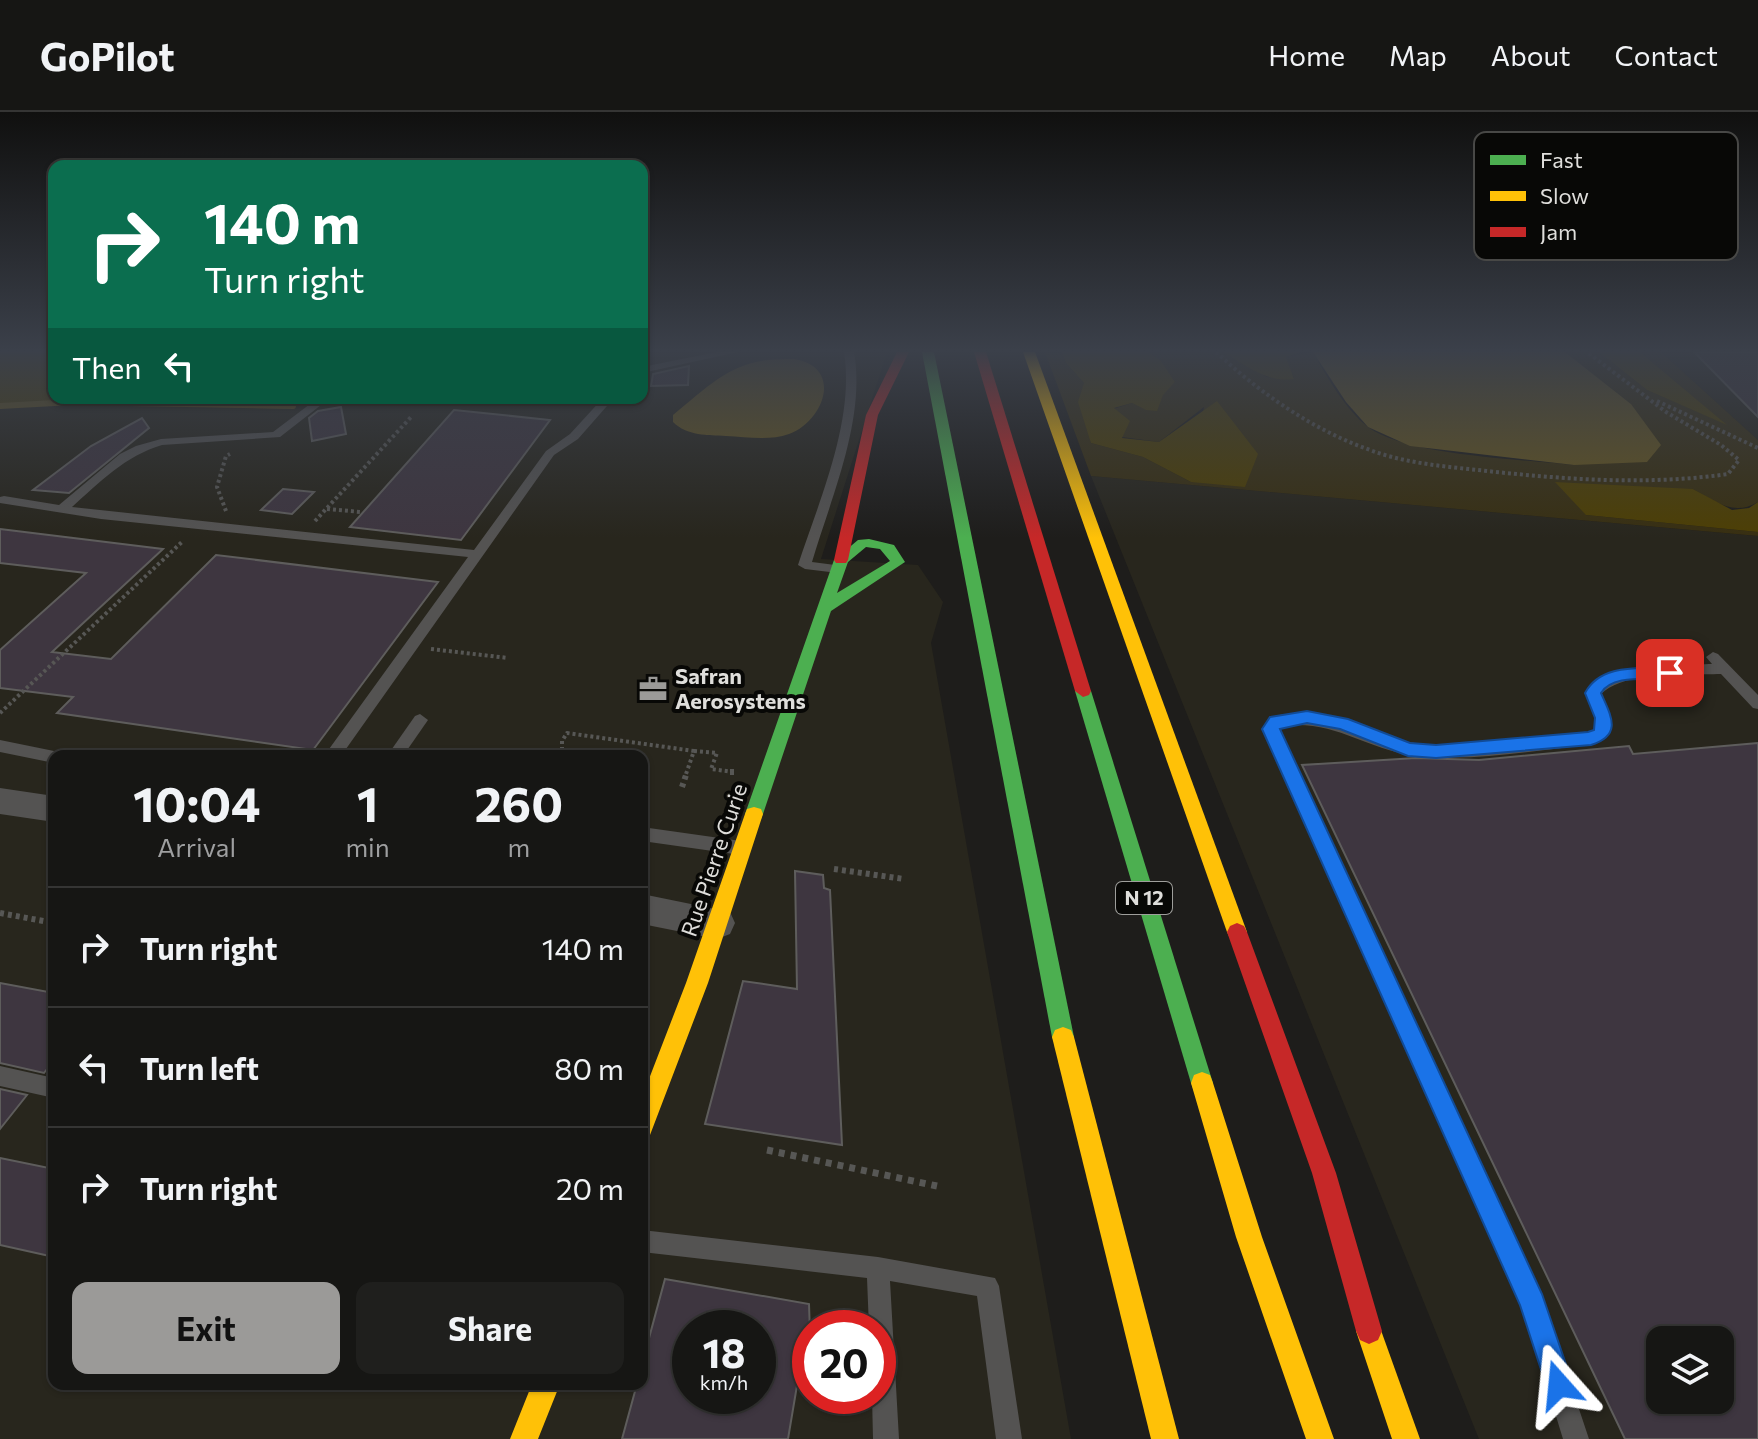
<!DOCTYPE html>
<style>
body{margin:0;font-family:Commissioner,sans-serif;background:#1f1f1d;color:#f1f3f6;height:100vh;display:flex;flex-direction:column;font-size:30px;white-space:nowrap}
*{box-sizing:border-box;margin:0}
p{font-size:26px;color:#9e9fa0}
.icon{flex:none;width:44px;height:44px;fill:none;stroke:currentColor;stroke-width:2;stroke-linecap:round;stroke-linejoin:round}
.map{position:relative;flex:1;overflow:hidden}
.side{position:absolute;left:48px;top:638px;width:600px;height:640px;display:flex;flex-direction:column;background:#161614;border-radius:16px;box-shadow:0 2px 6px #0004,0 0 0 2px #353534}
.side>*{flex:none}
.hud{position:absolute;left:48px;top:48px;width:600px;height:244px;border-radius:16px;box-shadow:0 2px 6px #0004,0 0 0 2px #353534;background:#0b6e4f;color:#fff;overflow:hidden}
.buttons{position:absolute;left:1646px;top:1214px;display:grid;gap:16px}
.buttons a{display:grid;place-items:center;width:88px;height:88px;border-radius:16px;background:#161614;box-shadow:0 2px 6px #0004,0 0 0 2px #353534;font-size:40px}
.speed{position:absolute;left:672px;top:1198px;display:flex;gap:16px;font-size:40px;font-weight:700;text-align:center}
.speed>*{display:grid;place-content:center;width:104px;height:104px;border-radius:50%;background:#161614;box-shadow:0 2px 6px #0004,0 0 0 2px #353534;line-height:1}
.speed small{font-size:20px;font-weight:400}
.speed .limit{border:12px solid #d22;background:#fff;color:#111}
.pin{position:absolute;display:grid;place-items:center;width:68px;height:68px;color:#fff;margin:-34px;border-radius:16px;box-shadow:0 4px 12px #0006}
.me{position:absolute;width:88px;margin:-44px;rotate:342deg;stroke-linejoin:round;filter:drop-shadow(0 0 6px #0008)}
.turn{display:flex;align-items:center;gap:28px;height:168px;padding:0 24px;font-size:36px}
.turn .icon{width:104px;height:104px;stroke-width:2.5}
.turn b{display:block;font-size:56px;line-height:68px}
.then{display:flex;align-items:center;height:76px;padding:0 24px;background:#0003;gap:16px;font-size:30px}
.eta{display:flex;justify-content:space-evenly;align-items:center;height:136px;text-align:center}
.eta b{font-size:48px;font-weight:700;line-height:56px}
.primary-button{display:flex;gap:16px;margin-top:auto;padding:16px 24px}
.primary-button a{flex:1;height:92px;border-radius:16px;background:#9b9a98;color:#111;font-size:32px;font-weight:700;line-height:92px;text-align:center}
.primary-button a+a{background:#1f1f1d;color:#f1f3f6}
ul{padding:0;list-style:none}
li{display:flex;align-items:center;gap:24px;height:120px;padding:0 24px;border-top:2px solid #353534}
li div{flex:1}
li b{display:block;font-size:30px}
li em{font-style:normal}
header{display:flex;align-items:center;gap:48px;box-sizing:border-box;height:112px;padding:0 40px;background:#161614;border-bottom:2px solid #353534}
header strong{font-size:38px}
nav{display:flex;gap:44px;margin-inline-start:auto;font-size:28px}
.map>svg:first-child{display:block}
.built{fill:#28261d;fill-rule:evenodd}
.green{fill:#382f11}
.forest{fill:#4d3f04}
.water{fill:#65551e}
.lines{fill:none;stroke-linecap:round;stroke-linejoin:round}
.stream{stroke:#65551e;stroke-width:6}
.building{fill:#3e3640;stroke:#5e5d5c;stroke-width:2;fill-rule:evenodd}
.path-far2{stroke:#575755;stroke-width:4;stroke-dasharray:3 3;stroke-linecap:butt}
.path-far1{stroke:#575755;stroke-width:6;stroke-dasharray:4 4;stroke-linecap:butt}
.path{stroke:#575755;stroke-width:7;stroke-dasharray:6 6;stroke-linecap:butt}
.lane{fill:#545352;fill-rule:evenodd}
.street{fill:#545352;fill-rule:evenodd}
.fast{fill:#4caf50;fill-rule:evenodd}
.slow{fill:#ffc107;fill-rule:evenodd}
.jam{fill:#c62828;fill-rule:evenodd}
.route{fill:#1a73e8;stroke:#114b97;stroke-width:2}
.labels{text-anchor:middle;stroke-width:8;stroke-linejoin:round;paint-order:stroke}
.shield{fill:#080806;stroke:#9e9e9b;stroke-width:2}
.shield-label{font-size:20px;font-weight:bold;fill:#dfdedb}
.poi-label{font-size:22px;font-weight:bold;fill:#dfdedb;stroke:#080806;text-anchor:start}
.street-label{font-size:22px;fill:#dfdedb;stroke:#080806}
.key{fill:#080806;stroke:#484846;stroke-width:2}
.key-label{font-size:22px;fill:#dfdedb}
</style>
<header>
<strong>GoPilot</strong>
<nav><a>Home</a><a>Map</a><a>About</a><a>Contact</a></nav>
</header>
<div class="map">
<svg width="1758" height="1327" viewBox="0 0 1758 1327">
<rect width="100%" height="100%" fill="#1e1d1b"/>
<!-- built -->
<g class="built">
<path d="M642,240H887L821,447L918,453L943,490L931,531L1071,1327H0V294L171,291L199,286H642ZM54,644H642V1272H54ZM690,1216H758V1284H690ZM810,1216H878V1284H810Z"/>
<path d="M1661,240H1758V328Z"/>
<path d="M1091,364L1758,424V1327H1479ZM1660,1228H1720V1288H1660Z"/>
</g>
<!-- green -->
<path class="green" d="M1045,240L1065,242L1066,251L1084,271L1091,331L1143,345L1191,370L1204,295L1159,330L1122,325L1113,297L1132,291L1147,298L1175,270L1161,249L1149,240H1223L1267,265L1294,266L1285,245L1313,240C1326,264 1346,298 1368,315C1407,344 1523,347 1574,353L1631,292L1565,240H1599L1647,278L1724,311L1640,240H1661L1758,328V390C1733,405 1715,389 1693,377L1586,403L1758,420V424L1091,364Z"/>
<!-- forest -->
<g class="forest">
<path d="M0,240H54V286H171V291L0,294Z"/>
<path d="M1062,240H1149L1161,249L1175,270L1163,283L1157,299L1146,298L1132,291L1114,296L1130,309L1122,326L1159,330L1217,289L1258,342L1245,375L1191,370L1143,345L1091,331L1078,290L1084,271L1066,251Z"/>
<path d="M1223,240H1301L1286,245L1294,267C1267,271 1245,253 1223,240Z"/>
<path d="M1599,240H1640L1727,313L1647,278Z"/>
<path d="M1555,370L1693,377L1732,398L1749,396L1758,390V420L1586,403Z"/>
</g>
<!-- water -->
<g class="water">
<path d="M1313,240H1565L1631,292L1661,333L1647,350L1574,353L1410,334L1368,315L1346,290Z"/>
<path d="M794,247C844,255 824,309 789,322C769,329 747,325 726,324C708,323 687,324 673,310V303C716,268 735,245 794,247Z"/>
</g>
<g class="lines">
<!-- stream -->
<path class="stream" d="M0,294L73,290L293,294"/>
</g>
<!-- building -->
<g class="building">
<path d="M1694,240H1758V305Z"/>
<path d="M689,254L688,273L651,274L653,262Z"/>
<path d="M341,295L346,322L312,329L309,306L318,299Z"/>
<path d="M454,298L550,308L461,428L350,415Z"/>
<path d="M142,306L149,316L69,381L33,378L91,334Z"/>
<path d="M283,377L314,380L292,402L261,398Z"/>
<path d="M0,417L163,437L52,540L111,547L216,443L438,470L313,638L57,601L73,585L0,576V538L86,461L0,451Z"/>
<path d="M1758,631V1327H1625L1302,653L1416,646L1479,648L1629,634L1633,642ZM1660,1228H1720V1288H1660Z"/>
<path d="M795,759L823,763L824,776L830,778L842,1033L705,1012L743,869L797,877Z"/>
<path d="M0,871L54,881V948L44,961L0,951Z"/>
<path d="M0,977L27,983L0,1017Z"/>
<path d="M0,1046L54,1057V1145L0,1133Z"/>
<path d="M665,1167L809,1192L810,1221L806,1220L788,1327H622L637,1272H642V1252ZM690,1216H758V1284H690Z"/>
</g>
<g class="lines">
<!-- path-far2 -->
<g class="path-far2">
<path d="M1216,240C1260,281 1313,318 1370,338C1410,353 1454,355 1496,360C1574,368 1651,373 1728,362L1739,348L1721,333L1666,300L1587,240"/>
<path d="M1657,289L1758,336"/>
<path d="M327,397L361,400"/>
<path d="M226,399L217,375L226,344L230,342"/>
<path d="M315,409L412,304"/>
<path d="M431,537L508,546"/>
<path d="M0,601L183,429"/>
<path d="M694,639L717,641L711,657L734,660"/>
<path d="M562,644V629L567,621L694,639L686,662"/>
</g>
<!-- path-far1 -->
<g class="path-far1">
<path d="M730,660H734"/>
<path d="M682,675L687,660"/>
<path d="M834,757L904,767"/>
<path d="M0,801L54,811"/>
</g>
<!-- path -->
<path class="path" d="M767,1038L937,1074"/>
<!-- lane -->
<g class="lane">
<path d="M717,240H738L642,261V255Z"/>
<path d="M844,240H854C866,307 831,386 812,450L843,454V460L838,461L805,457L798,453C819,389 855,308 844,240Z"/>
<path d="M318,286H330L280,325L162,333C125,344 100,370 72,395L474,438L546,339L570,322L603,286H614L578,327L554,343L341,644H324L468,445L101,407L0,391V385L4,384L59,393L120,342L136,334L161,327L273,320Z"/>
<path d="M1713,540L1718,542L1758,583V597L1753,596L1721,562C1688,563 1625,558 1601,582C1611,605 1621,622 1591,633C1532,638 1471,651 1412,643C1363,636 1334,607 1281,614L1279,617L1541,1183L1589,1327H1563L1522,1193L1263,617L1271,605C1324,590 1364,625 1415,631C1472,638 1531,626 1588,621L1595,618L1596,606L1586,581C1608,549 1676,553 1712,552L1706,545Z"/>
<path d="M420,602L428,608L403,644H387L415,604Z"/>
<path d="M0,628L54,639L61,644H54V651L0,640Z"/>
<path d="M642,715L741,729L747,731L750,736L747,741L741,743L642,729Z"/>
<path d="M0,954L54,966V986L0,974Z"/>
<path d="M642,1118L878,1145L995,1166L999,1174L1022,1327H996L977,1184L890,1169L899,1327H873L872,1284H878V1216H869L867,1166L642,1140Z"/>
</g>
<!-- street -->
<g class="street">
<path d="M0,676L54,684V710L0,702Z"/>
<path d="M642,782L730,800L735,811L730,822L717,827L642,812Z"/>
</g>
<!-- fast -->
<g class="fast">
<path d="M922,240H934L1074,925L1071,932L1063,935L1055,932L1052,925Z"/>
<path d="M869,427L894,433L905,450L831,499L763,702L761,707H747L745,702L834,448L858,428ZM866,435L880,437L890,449L837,481L848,450Z"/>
<path d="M1083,573L1091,579L1213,971L1210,979L1202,982L1194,979L1191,971L1075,579Z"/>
</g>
<!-- slow -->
<g class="slow">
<path d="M1023,240H1035L1247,820L1244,826L1237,829L1230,826L1227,820Z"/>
<path d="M754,695L761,697L763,702L708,871L650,1023L642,1027V985L686,871L745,702L747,697Z"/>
<path d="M1063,915L1071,918L1074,925L1179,1327H1151L1052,925L1055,918Z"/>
<path d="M1202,960L1210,963L1213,971L1262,1125L1334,1327H1306L1236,1125L1191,971L1194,963Z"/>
<path d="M1369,1206L1378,1210L1420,1327H1392L1356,1219L1360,1210Z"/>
<path d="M532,1272H560L538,1327H510Z"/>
</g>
<!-- jam -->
<g class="jam">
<path d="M897,240H909L878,303L848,448L846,451H836L834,448L866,303Z"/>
<path d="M974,240H986L1091,579L1089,583L1083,585L1075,579Z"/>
<path d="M1237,811L1244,814L1247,820L1336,1061L1382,1219L1378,1228L1369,1232L1360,1228L1356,1219L1312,1061L1227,820L1230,814Z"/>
</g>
</g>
<!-- sky -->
<linearGradient id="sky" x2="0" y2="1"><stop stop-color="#10100f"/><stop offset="0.56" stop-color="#3b404a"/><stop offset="1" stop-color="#3b404a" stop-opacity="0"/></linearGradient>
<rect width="1758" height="426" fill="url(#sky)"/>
<!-- route -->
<path class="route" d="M1670,555L1676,557L1678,561L1676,565C1655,570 1614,560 1601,581C1611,604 1623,623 1591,633L1436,646L1408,644L1340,617L1307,611L1280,617L1542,1182L1573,1273L1569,1282L1559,1287L1549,1282L1520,1193L1262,617L1270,605L1307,599L1348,607L1410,631L1436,633L1588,620L1594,618L1595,606L1585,581C1601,551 1640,557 1670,555Z"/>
<!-- icons -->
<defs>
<symbol id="office-bare" viewBox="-9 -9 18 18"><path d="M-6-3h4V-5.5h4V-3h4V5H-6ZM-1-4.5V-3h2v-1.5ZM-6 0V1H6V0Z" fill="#9b9a98" stroke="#080806" stroke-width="2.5" paint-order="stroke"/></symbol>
</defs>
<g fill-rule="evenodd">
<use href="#office-bare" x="633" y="557" width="40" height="40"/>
</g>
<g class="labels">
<!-- shield labels -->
<rect class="shield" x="1116" y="770" width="56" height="32" rx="6"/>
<g class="shield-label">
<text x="1144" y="793">N 12</text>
</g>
<!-- poi labels -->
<g class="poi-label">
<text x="675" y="572">Safran<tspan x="675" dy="25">Aerosystems</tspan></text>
</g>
<!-- street labels -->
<g class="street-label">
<text transform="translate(714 748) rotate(-71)" y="8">Rue Pierre Curie</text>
</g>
</g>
<!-- legend -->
<rect x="1474" y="20" width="264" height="128" rx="12" class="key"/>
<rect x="1490" y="43" width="36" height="10" fill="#4caf50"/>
<rect x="1490" y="79" width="36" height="10" fill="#ffc107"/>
<rect x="1490" y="115" width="36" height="10" fill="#c62828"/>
<g class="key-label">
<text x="1540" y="56">Fast</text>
<text x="1540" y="92">Slow</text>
<text x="1540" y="128">Jam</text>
</g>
</svg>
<div class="buttons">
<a><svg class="icon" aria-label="layers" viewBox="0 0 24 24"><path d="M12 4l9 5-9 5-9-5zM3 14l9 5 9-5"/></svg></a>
</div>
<div class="speed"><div>18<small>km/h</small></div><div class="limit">20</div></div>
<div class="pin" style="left:1670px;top:561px;background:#d93025"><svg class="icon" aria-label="arrive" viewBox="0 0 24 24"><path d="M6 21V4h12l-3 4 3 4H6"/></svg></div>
<svg class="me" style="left:1559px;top:1273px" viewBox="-20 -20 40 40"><path d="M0-17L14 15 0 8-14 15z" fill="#1a73e8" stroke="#fff" stroke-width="4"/></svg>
<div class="hud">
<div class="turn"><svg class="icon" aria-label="right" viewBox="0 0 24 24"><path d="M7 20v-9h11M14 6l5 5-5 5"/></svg><div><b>140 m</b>Turn right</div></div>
<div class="then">Then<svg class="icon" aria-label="left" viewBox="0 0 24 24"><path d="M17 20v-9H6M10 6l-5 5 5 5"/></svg></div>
</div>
<section class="side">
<div class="eta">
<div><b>10:04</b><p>Arrival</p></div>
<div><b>1</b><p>min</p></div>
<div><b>260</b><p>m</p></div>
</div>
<ul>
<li><svg class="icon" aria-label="right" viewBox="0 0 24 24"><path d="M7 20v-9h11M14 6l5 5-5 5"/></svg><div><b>Turn right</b></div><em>140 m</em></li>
<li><svg class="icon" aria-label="left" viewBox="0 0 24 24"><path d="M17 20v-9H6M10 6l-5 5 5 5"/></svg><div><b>Turn left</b></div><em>80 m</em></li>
<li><svg class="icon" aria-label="right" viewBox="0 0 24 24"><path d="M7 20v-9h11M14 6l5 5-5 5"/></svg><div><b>Turn right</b></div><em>20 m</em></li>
</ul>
<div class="primary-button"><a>Exit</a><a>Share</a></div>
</section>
</div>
